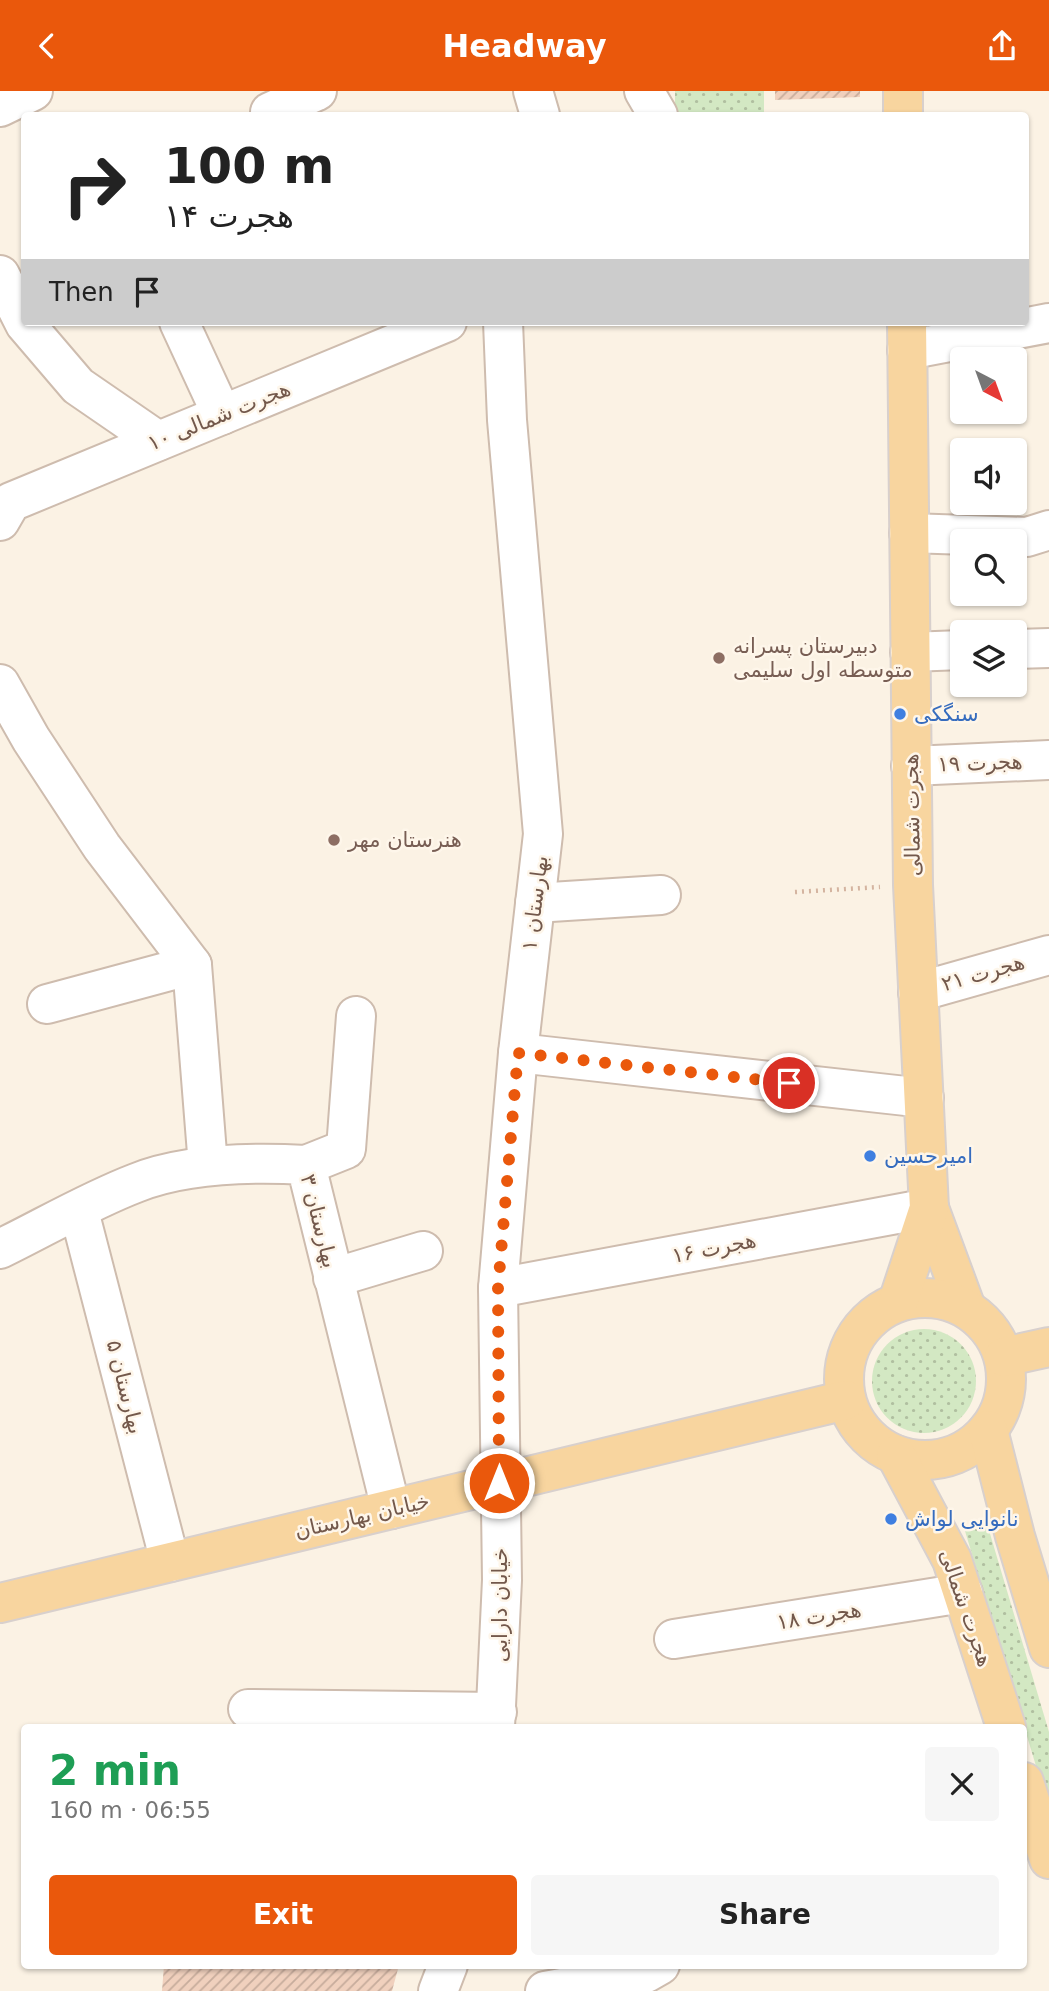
<!DOCTYPE html>
<meta charset="utf-8">
<style>
body{margin:0;font-family:"DejaVu Sans","Noto Naskh Arabic",sans-serif;background:#f6f6f6;color:#222;height:100vh;display:flex;flex-direction:column;font-size:26px;white-space:nowrap}
*{box-sizing:border-box;margin:0}
p{font-size:23px;color:#767676}
.icon{flex:none;width:38px;height:38px;fill:none;stroke:currentColor;stroke-width:2;stroke-linecap:round;stroke-linejoin:round}
.map{position:relative;flex:1;overflow:hidden}
.drawer{position:absolute;left:21px;top:1633px;width:1006px;height:245px;display:flex;flex-direction:column;background:#fff;border-radius:7px;box-shadow:0 2px 5px #0004}
.drawer>*{flex:none}
.top-card{position:absolute;left:21px;top:21px;width:1008px;height:214px;border-radius:7px;box-shadow:0 2px 5px #0004;background:#fff;color:#222;overflow:hidden}
.needle{width:46px;rotate:139deg}
.controls{position:absolute;left:950px;top:256px;display:grid;gap:14px}
.controls a{display:grid;place-items:center;width:77px;height:77px;border-radius:7px;background:#fff;box-shadow:0 2px 5px #0004;font-size:35px}
.pin{position:absolute;display:grid;place-items:center;width:60px;height:60px;color:#fff;margin:-30px;border:4px solid #fff;border-radius:50%;box-shadow:0 2px 7px #0007}
.me{position:absolute;width:77px;margin:-38px;rotate:0deg;stroke-linejoin:round;filter:drop-shadow(0 0 5px #0008)}
.turn{display:flex;align-items:center;gap:24px;height:147px;padding:0 28px;font-size:32px}
.turn .icon{width:91px;height:91px;stroke-width:2.5}
.turn b{display:block;font-size:49px;line-height:60px}
.then{display:flex;align-items:center;height:66px;padding:0 28px;background:#0003;gap:14px;font-size:26px}
.round{display:grid;place-items:center;flex:none;width:74px;height:74px;border-radius:7px;background:#f6f6f6}
.summary{display:flex;align-items:center;justify-content:space-between;height:119px;padding:0 28px}
h1{font-size:42px;font-weight:700;line-height:52px;color:#1e9e55}
.action{display:flex;gap:14px;margin-top:auto;padding:14px 28px}
.action a{flex:1;height:80px;border-radius:7px;background:#ea580c;color:#fff;font-size:28px;font-weight:700;line-height:80px;text-align:center}
.action a+a{background:#f6f6f6;color:#222}
header{display:flex;justify-content:space-between;align-items:center;height:91px;padding:0 28px;background:#ea580c;color:#fff;font-size:32px;font-weight:700}
.map>svg:first-child{display:block}
.park{fill:url(#park-dots)}
.building{fill:url(#building-hatch)}
.lines{fill:none;stroke-linecap:round;stroke-linejoin:round}
.minor-casing{stroke:#cebcae;stroke-width:42}
.major-casing{stroke:#d8d0cd;stroke-width:42}
.path{stroke:#d4b4a0;stroke-width:4.5;stroke-dasharray:2 5;stroke-linecap:butt}
.minor{stroke:#fff;stroke-width:38}
.major{stroke:#f8d59f;stroke-width:38}
.route{stroke:#ea580c;stroke-width:12;stroke-dasharray:0 21.6}
.education-dot{fill:#8d6e63;stroke:#fef6ea;stroke-width:2.5}
.shop-dot{fill:#3f7fe0;stroke:#fef6ea;stroke-width:2.5}
.labels{text-anchor:middle;stroke-width:5;stroke-linejoin:round;paint-order:stroke}
.street-label{font-size:21px;fill:#73584b;stroke:#fef6ea}
.education-label{font-size:21px;fill:#785e54;stroke:#fef6ea;text-anchor:start}
.shop-label{font-size:21px;fill:#366cbe;stroke:#fef6ea;text-anchor:start}
</style>
<header><svg class="icon" aria-label="back" viewBox="0 0 24 24"><path d="M15 5l-7 7 7 7"/></svg>Headway<svg class="icon" aria-label="share" viewBox="0 0 24 24"><path d="M12 15V3M7 8l5-5 5 5M5 13v7h14v-7"/></svg></header>
<div class="map">
<svg width="1049" height="1900" viewBox="0 0 1049 1900">
<defs>
<pattern id="park-dots" width="8" height="8" patternUnits="userSpaceOnUse" patternTransform="scale(1.75)"><rect width="8" height="8" fill="#d3e8c3"/><path d="M2 2h.1M6 6h.1" fill="none" stroke="#b0bfa0" stroke-width="1.8" stroke-linecap="round"/></pattern>
<pattern id="building-hatch" width="6" height="6" patternUnits="userSpaceOnUse" patternTransform="scale(1.75)"><rect width="6" height="6" fill="#f0d0bd"/><path d="M-1 1l2-2M0 6l6-6M5 7l2-2" fill="none" stroke="#c7ac9c"/></pattern>
</defs>
<rect width="100%" height="100%" fill="#fbf2e4"/>
<!-- park -->
<g class="park">
<rect x="675" y="0" width="89" height="24"/>
<circle cx="924" cy="1290" r="52"/>
<path d="M988,1436L1049,1641V1718L965,1440Z"/>
</g>
<!-- building -->
<g class="building">
<path d="M775,0H860V6L775,9Z"/>
<path d="M164,1874H399L392,1900H162Z"/>
</g>
<g class="lines">
<defs>
<g id="minor">
<path d="M533,0L540,24"/>
<path d="M644,0L658,24"/>
<path d="M0,16L33,0"/>
<path d="M270,21L317,0"/>
<path d="M0,184L25,233L78,295L158,350"/>
<path d="M179,231L222,324"/>
<path d="M907,259L1049,232"/>
<path d="M0,430L11,411L447,231"/>
<path d="M909,442L1027,446L1049,439"/>
<path d="M1015,558L1049,557"/>
<path d="M910,561L962,559"/>
<path d="M0,593L31,648L102,756L192,874L208,1075"/>
<path d="M911,675L1049,669"/>
<path d="M535,812L661,804"/>
<path d="M918,901L1049,864"/>
<path d="M47,913L192,874"/>
<path d="M518,962L924,1007"/>
<path d="M306,1074L346,1058L356,925"/>
<path d="M79,1120L170,1471"/>
<path d="M0,1158C45,1136 89,1110 136,1092C186,1072 252,1071 306,1074L391,1418"/>
<path d="M333,1187L423,1160"/>
<path d="M498,1197L929,1117"/>
<path d="M674,1548L963,1502"/>
<path d="M248,1618L497,1621"/>
<path d="M495,1636L502,1489L498,1197L518,962L543,743L507,329L503,231"/>
<path d="M438,1900L448,1874"/>
<path d="M545,1900L646,1882L660,1874"/>
</g>
<g id="major">
<path d="M903,0V24"/>
<path d="M929,1117L966,1217"/>
<circle cx="925" cy="1288" r="81"/>
<path d="M898,1211L929,1117L913,794L907,231"/>
<path d="M1004,1266L1049,1256"/>
<path d="M988,1339L1015,1445L1049,1557"/>
<path d="M896,1364L952,1469L1006,1636"/>
<path d="M0,1512L846,1309"/>
<path d="M1024,1691L1049,1768"/>
</g>
</defs>
<!-- minor casing -->
<use href="#minor" class="minor-casing"/>
<!-- major casing -->
<use href="#major" class="major-casing"/>
<!-- path -->
<path class="path" d="M795,801L880,796"/>
<!-- minor -->
<use href="#minor" class="minor"/>
<!-- major -->
<use href="#major" class="major"/>
</g>
<g class="lines">
<!-- route -->
<path class="route" d="M499,1392L498,1197L518,962L789,992"/>
</g>
<!-- markers -->
<g class="education-dot">
<circle cx="719" cy="567" r="7"/>
<circle cx="334" cy="749" r="7"/>
</g>
<g class="shop-dot">
<circle cx="900" cy="623" r="7"/>
<circle cx="870" cy="1065" r="7"/>
<circle cx="891" cy="1428" r="7"/>
</g>
<g class="labels">
<!-- street labels -->
<g class="street-label">
<text transform="translate(219 325) rotate(-22)" y="7">هجرت شمالی ۱۰</text>
<text transform="translate(980 672) rotate(-2)" y="7">هجرت ۱۹</text>
<text transform="translate(912 724) rotate(-91)" y="7">هجرت شمالی</text>
<text transform="translate(535 812) rotate(-83)" y="7">بهارستان ۱</text>
<text transform="translate(983 882) rotate(-16)" y="7">هجرت ۲۱</text>
<text transform="translate(319 1130) rotate(76)" y="7">بهارستان ۳</text>
<text transform="translate(714 1157) rotate(-11)" y="7">هجرت ۱۶</text>
<text transform="translate(125 1296) rotate(76)" y="7">بهارستان ۵</text>
<text transform="translate(362 1425) rotate(-13)" y="7">خیابان بهارستان</text>
<text transform="translate(500 1514) rotate(-90)" y="7">خیابان دارایی</text>
<text transform="translate(966 1517) rotate(71)" y="7">هجرت شمالی</text>
<text transform="translate(819 1525) rotate(-9)" y="7">هجرت ۱۸</text>
</g>
<!-- education labels -->
<g class="education-label">
<text x="733" y="562">دبیرستان پسرانه<tspan x="733" dy="24">متوسطه اول سلیمی</tspan></text>
<text x="348" y="756">هنرستان مهر</text>
</g>
<!-- shop labels -->
<g class="shop-label">
<text x="914" y="630">سنگکی</text>
<text x="884" y="1072">امیرحسین</text>
<text x="905" y="1435">نانوایی لواش</text>
</g>
</g>
</svg>
<div class="controls">
<a><svg class="needle" viewBox="-14 -14 28 28"><path d="M0-13l5 13h-10z" fill="#e53935"/><path d="M0 13l5-13h-10z" fill="#767676"/></svg></a>
<a><svg class="icon" aria-label="sound" viewBox="0 0 24 24"><path d="M4 9h4l5-4v14l-5-4H4zM17 9q2 3 0 6"/></svg></a>
<a><svg class="icon" aria-label="search" viewBox="0 0 24 24"><circle cx="10" cy="10" r="6"/><path d="M15 15l6 6"/></svg></a>
<a><svg class="icon" aria-label="layers" viewBox="0 0 24 24"><path d="M12 4l9 5-9 5-9-5zM3 14l9 5 9-5"/></svg></a>
</div>
<div class="pin" style="left:789px;top:992px;background:#d93025"><svg class="icon" aria-label="arrive" viewBox="0 0 24 24"><path d="M6 21V4h12l-3 4 3 4H6"/></svg></div>
<svg class="me" style="left:499px;top:1392px" viewBox="-20 -20 40 40"><circle r="17" fill="#ea580c" stroke="#fff" stroke-width="3"/><path d="M0-11L8 9 0 5-8 9z" fill="#fff"/></svg>
<div class="top-card">
<div class="turn"><svg class="icon" aria-label="right" viewBox="0 0 24 24"><path d="M7 20v-9h11M14 6l5 5-5 5"/></svg><div><b>100 m</b>هجرت ۱۴</div></div>
<div class="then">Then<svg class="icon" aria-label="arrive" viewBox="0 0 24 24"><path d="M6 21V4h12l-3 4 3 4H6"/></svg></div>
</div>
<section class="drawer">
<div class="summary"><div><h1>2 min</h1><p>160 m · 06:55</p></div><a class="round"><svg class="icon" aria-label="close" viewBox="0 0 24 24"><path d="M6 6l12 12M18 6L6 18"/></svg></a></div>
<div class="action"><a>Exit</a><a>Share</a></div>
</section>
</div>
